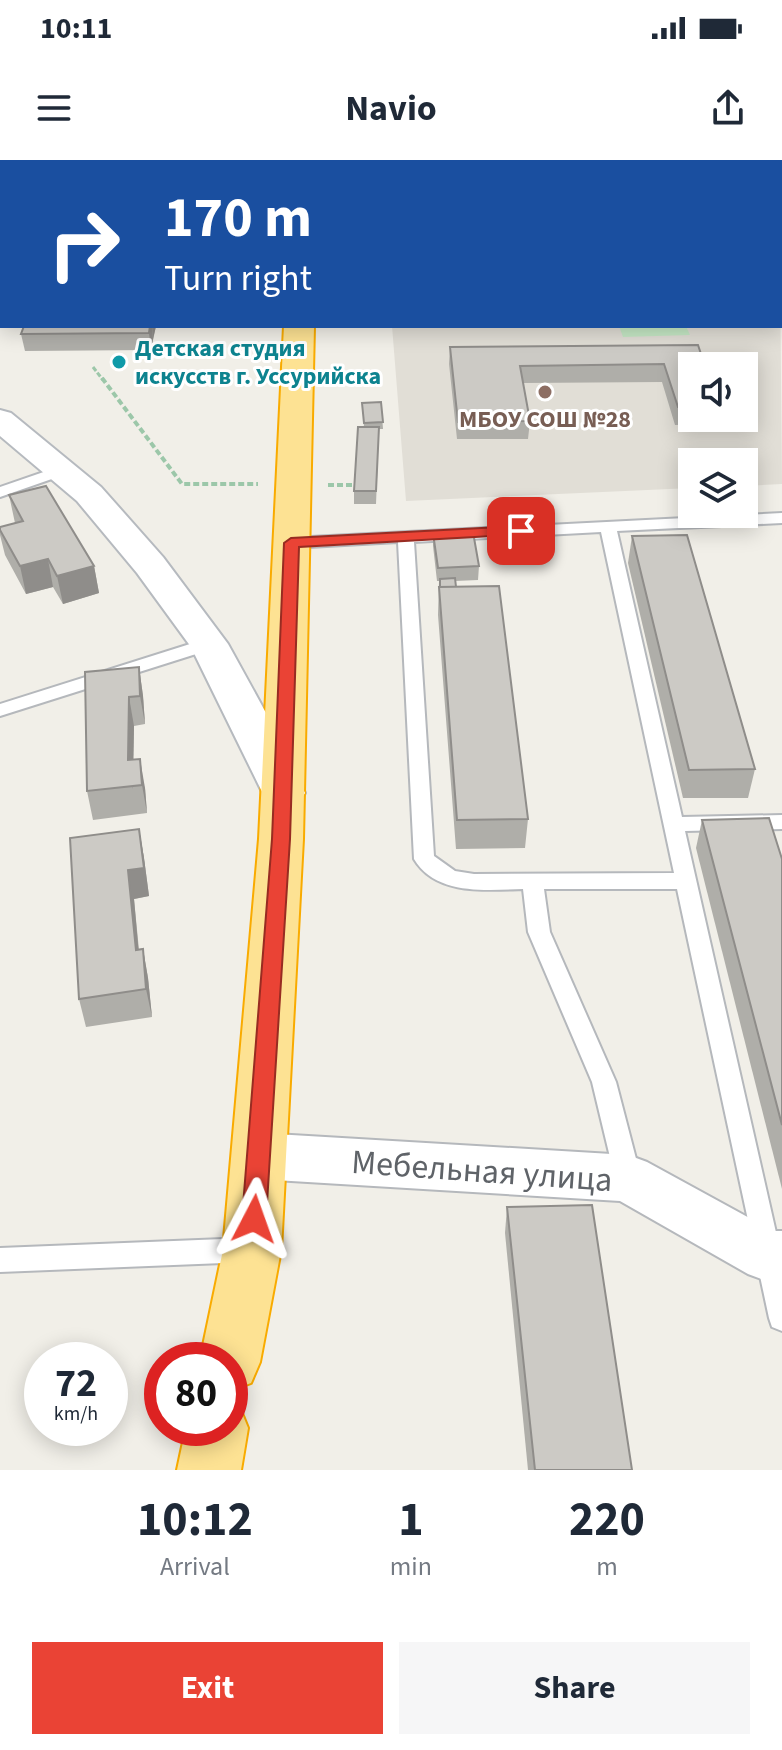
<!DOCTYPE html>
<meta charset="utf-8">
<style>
body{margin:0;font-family:"Source Sans 3",sans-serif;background:#f6f6f7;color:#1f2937;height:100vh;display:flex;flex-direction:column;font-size:30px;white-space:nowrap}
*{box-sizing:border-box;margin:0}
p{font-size:26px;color:#747a83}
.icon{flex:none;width:44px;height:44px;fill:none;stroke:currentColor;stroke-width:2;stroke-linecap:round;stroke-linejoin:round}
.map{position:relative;height:1310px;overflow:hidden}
.panel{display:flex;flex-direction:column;background:#fff;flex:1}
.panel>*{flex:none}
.banner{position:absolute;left:0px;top:0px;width:782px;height:168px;box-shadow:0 4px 20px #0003;background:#1a4fa0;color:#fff;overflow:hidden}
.controls{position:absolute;left:678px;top:192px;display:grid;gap:16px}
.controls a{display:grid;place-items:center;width:80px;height:80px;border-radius:0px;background:#fff;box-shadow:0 4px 20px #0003;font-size:40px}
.speed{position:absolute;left:24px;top:1182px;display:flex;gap:16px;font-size:40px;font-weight:700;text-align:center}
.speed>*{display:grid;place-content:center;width:104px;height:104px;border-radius:50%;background:#fff;box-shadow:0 4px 20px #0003;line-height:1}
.speed small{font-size:20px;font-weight:400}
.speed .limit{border:12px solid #d22;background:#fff;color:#111}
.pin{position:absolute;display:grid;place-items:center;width:68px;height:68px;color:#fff;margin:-34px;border-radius:16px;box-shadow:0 4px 12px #0006}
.me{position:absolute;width:88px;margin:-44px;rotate:4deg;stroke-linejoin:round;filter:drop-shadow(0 0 6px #0008)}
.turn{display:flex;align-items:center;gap:28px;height:168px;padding:0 32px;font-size:36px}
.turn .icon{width:104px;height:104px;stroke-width:2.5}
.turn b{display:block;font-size:56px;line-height:68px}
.eta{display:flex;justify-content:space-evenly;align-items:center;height:136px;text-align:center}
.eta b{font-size:48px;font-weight:700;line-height:56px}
.cta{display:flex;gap:16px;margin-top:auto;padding:16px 32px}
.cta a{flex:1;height:92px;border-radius:0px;background:#ea4335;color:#fff;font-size:32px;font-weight:700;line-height:92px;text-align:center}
.cta a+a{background:#f6f6f7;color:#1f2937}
.status{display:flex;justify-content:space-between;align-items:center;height:56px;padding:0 40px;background:#fff;direction:ltr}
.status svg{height:22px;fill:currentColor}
header{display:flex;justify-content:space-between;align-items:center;height:104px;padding:0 32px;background:#fff;font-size:36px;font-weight:700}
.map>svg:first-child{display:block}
.education{fill:#e1ded6;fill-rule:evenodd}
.green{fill:#c5e8c5}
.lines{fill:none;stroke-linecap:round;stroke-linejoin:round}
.lane-casing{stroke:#b5b8bc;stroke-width:4}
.street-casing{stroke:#b5b8bc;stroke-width:4}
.secondary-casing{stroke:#b6babf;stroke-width:4}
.highway-casing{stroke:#f9ab00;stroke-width:4}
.path-far1{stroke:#9cc7a9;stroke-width:3;stroke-dasharray:5 2;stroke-linecap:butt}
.path{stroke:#9cc7a9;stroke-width:4;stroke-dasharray:6 3;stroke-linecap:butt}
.lane{fill:#fff;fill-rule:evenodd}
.street{fill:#fff;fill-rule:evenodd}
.secondary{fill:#fff;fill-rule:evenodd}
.highway{fill:#fde293;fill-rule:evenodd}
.wall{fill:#afaea9}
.shaded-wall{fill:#8f8d8a}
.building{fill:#cccac5;stroke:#8f8d8a;stroke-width:2}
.route{fill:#ea4335;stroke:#982c22;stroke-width:2}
.culture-dot{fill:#0f9aa8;stroke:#fff;stroke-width:3}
.education-dot{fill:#8d6e63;stroke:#fff;stroke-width:3}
.labels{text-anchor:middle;stroke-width:6;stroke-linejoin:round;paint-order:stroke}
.far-culture-label{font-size:24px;font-weight:bold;fill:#0d838f;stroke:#fff;text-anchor:start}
.far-education-label{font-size:24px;font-weight:bold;fill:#785e54;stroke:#fff}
.near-street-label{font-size:34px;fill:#5f6368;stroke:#fff}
</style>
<div class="status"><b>10:11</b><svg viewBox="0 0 49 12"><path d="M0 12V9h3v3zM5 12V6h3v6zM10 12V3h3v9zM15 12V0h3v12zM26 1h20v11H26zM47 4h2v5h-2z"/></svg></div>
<header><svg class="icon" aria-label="menu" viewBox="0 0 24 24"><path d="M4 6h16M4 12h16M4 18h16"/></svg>Navio<svg class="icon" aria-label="share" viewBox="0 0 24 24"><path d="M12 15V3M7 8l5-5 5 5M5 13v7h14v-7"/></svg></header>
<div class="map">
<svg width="782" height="1310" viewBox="0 0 782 1310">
<rect width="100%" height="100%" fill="#f1efe8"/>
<!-- education -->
<path class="education" d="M780,108L782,324L744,326V302H692V328L406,341L392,166H780ZM692,206H744V258H692Z"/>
<!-- green -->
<path class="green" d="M619,166H686L690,175L623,177Z"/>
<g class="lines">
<defs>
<g id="lane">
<path d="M217,0H227L228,2H216Z"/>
<path d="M438,0H448L450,2H438Z"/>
<path d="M500,0H510L511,2H499Z"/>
<path d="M570,0H580L581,2H569Z"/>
<path d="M618,0H628L630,2H618Z"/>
<path d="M751,0H761L763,2H751Z"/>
<rect x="0" y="39" width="2" height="6"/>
<rect x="780" y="41" width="2" height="10"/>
<rect x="780" y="93" width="2" height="8"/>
<path d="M64,305L69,307V313L0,337V327Z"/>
<path d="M782,353V363L617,371L682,657L782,655V669L685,671L782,1099V1171L772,1167L769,1158L677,729H544L550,772L616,922L641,1018L637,1026L628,1029L619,1026L615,1018L592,922L528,772L523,729C487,730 436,736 414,699L398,382L291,388L283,383L291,378ZM601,372L674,713L474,714L455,711L434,696L414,382Z"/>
<path d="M209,478L215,480L218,484L215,488L0,556V544Z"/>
<path d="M248,1078L257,1082L261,1090L257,1098L248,1102L0,1112V1088Z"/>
</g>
<path id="street" d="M258,973L628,995L647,1002L773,1071H782V1121H767L748,1114L620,1041L258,1019L240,1012L232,996L240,980Z"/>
<path id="secondary" d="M0,250L11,253L101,327L163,397L228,484L266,553L305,633L298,644L283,648L268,644L191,487L137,413L77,341L0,276Z"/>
<g id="highway">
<rect x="292" y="0" width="24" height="2"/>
<path d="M284,166H314L303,679L281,1090L260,1202L251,1223L230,1231V1200H200L223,1090L259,679Z"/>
<path d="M230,1242L239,1246L248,1268L241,1310H177L186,1268H230Z"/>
</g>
</defs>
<!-- lane casing -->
<use href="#lane" class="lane-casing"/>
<!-- street casing -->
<use href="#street" class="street-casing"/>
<!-- secondary casing -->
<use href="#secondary" class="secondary-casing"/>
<!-- highway casing -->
<use href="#highway" class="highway-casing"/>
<!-- path-far1 -->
<path class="path-far1" d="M93,207L103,220"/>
<!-- path -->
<g class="path">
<path d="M102,218L182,324H258"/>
<path d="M328,325H355"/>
</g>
<!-- lane -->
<use href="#lane" class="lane"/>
<!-- street -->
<use href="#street" class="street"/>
<!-- secondary -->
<use href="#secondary" class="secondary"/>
<!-- highway -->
<use href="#highway" class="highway"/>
</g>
<!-- wall -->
<g class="wall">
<path d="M154,0H203L202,2H155Z"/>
<path d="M774,0H782V17L780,13V2H774Z"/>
<path d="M24,166H156L151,190L25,191L21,174Z"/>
<path d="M450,187L692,206V258H718L717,264L675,265L662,222L523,223L530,261L528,279H457L449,204Z"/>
<path d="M381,242L383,269H379L376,344H354V331L364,267L362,243Z"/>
<path d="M9,335L94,406L99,433L63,444L53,427L26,434L5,395L0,375V367L15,363Z"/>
<path d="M433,373L479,406L478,420L455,421L456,427L528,659L525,688L456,689L438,455L439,421H437L433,386Z"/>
<path d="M632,376L755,609L748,638H683L628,403Z"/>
<path d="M139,507L143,536L145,564L134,566L133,600L145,628L147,653L93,660L87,631Z"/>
<path d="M702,660L782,699V1029L696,688Z"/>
<path d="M139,669L144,698L149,736L134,739L139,790L143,789L148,818L152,857L86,867L79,839Z"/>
<path d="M507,1047L632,1310H528L505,1073Z"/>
</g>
<!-- shaded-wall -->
<g class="shaded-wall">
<path d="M150,166H152L153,179L151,190L149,173Z"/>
<path d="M152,166H156L153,179Z"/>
<path d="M48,399L53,427L26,434L20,406Z"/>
<path d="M94,406L99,433L63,444L57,416Z"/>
<path d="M139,507L143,536L145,564L140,536Z"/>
<path d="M129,537L134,566L133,629L128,600Z"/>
<path d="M140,599L145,628L147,653L142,625Z"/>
<path d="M139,669L144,698L149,736L134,739L141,818L136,790L128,710Z"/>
<path d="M143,789L148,818L152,857L146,829Z"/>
</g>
<!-- building -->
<g class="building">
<path d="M394,0H432L433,2H394Z"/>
<rect x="525" y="0" width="41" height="2"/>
<path d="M659,0H696L697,2H660Z"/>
<path d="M24,166H150L149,173L21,174Z"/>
<path d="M698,185L705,206H692V247H678L664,204L520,206L530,261L458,262L450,187Z"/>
<path d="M381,242L383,262L364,263L362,243Z"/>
<path d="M358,267H379L376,331H354Z"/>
<path d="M46,326L94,406L57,416L48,399L20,406L0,370V367L23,361L9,335Z"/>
<path d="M473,372L479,406L438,408L433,373Z"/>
<path d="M687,375L755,609L689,610L632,376Z"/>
<path d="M455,418L456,427H440V419Z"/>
<path d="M499,426L528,659L457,660L439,427Z"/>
<path d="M139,507L140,536L129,537L128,600L140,599L142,625L87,631L85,512Z"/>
<path d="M769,658L782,699V965L702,660Z"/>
<path d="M139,669L144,708L128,710L136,790L143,789L146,829L79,839L70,678Z"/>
<path d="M592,1045L632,1310H535L507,1047Z"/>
</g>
<!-- route -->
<path class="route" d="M521,366L526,367V374L299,387L290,679L266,1059L262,1066L254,1069L246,1066L242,1059L272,679L284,383L291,378Z"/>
<!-- markers -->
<circle class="culture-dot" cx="119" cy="202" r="8"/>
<circle class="education-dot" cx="545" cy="232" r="8"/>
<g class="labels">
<!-- far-culture labels -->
<g class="far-culture-label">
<text x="135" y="196">Детская студия<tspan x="135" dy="28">искусств г. Уссурийска</tspan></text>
</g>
<!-- far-education labels -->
<g class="far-education-label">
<text x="545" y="267">МБОУ СОШ №28</text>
</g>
<!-- near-street labels -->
<g class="near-street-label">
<text transform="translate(482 1010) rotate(4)" y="12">Мебельная улица</text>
</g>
</g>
</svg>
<div class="controls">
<a><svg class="icon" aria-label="sound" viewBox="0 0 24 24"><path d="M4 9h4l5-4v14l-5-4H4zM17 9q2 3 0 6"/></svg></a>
<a><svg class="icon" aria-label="layers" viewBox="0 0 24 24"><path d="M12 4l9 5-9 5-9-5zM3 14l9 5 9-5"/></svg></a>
</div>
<div class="speed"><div>72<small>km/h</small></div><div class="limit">80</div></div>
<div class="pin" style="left:521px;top:371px;background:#d93025"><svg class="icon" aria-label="arrive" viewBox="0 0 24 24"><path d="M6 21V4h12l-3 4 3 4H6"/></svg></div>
<svg class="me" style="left:254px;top:1059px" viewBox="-20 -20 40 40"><path d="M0-17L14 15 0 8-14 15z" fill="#ea4335" stroke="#fff" stroke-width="4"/></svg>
<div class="banner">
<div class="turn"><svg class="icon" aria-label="right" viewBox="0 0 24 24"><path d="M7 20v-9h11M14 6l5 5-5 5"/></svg><div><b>170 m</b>Turn right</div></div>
</div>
</div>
<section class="panel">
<div class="eta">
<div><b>10:12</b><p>Arrival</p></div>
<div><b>1</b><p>min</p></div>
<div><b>220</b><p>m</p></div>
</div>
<div class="cta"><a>Exit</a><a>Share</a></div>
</section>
